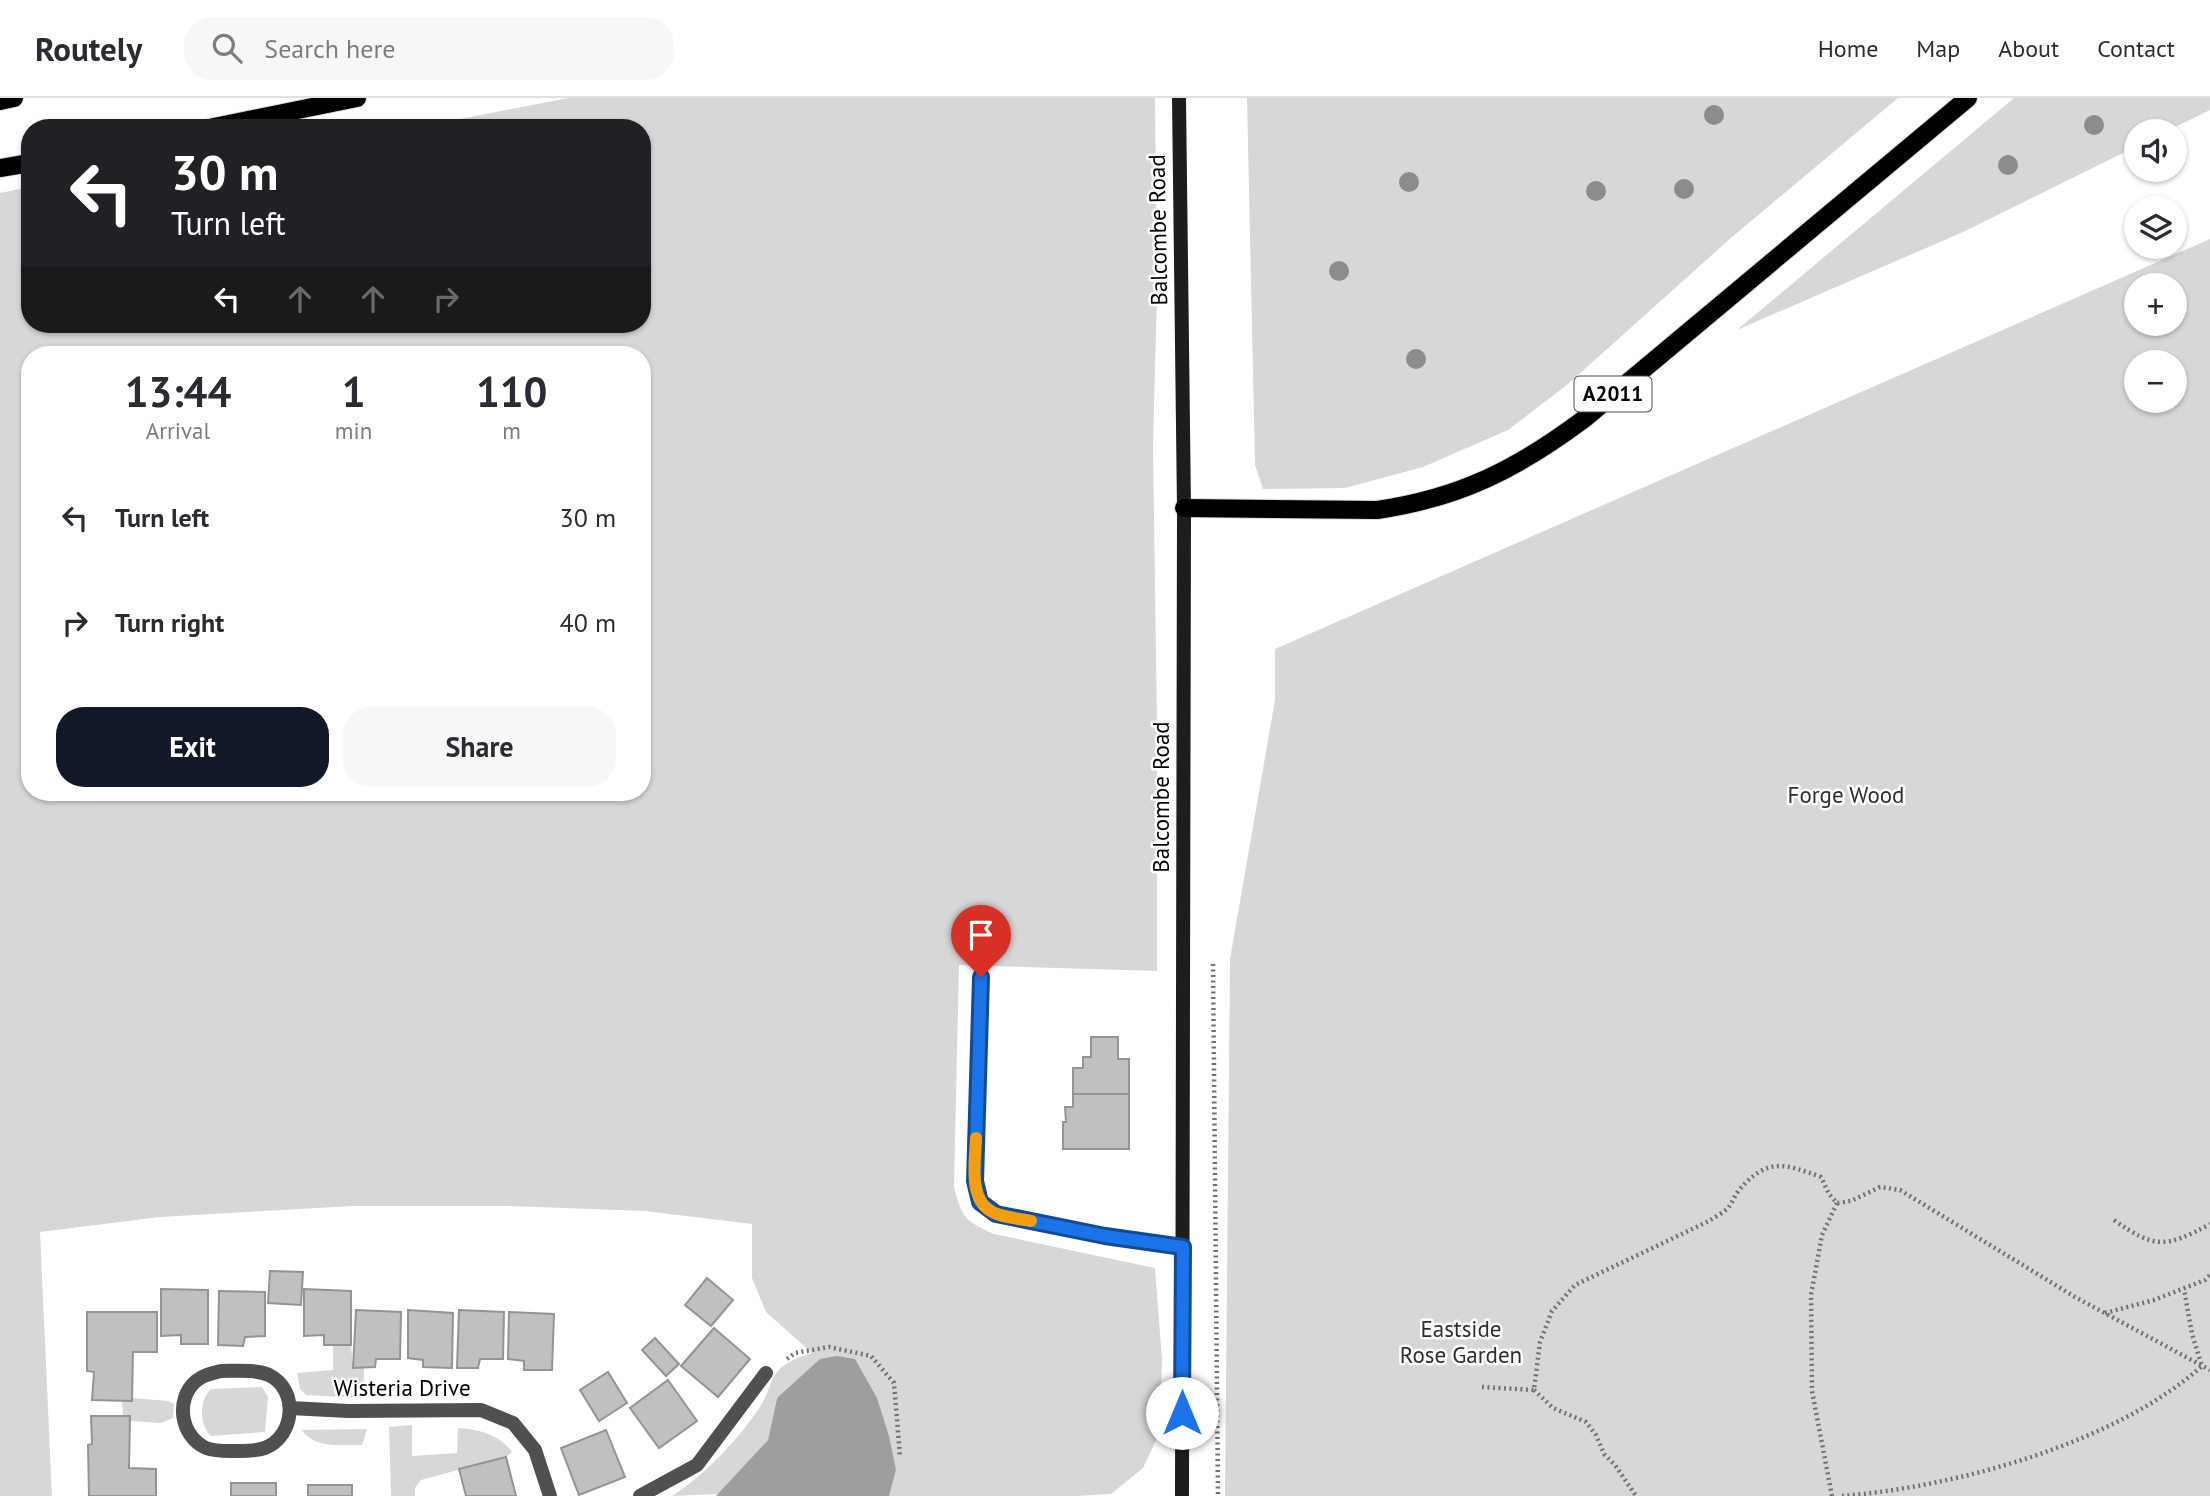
<!DOCTYPE html>
<meta charset="utf-8">
<style>
body{margin:0;font-family:"PT Sans",sans-serif;background:#f7f7f7;color:#2b2b33;height:100vh;display:flex;flex-direction:column;font-size:26px;white-space:nowrap}
*{box-sizing:border-box;margin:0}
p{font-size:23px;color:#7c7c81}
.icon{flex:none;width:38px;height:38px;fill:none;stroke:currentColor;stroke-width:2;stroke-linecap:round;stroke-linejoin:round}
.map{position:relative;flex:1;overflow:hidden}
.details{position:absolute;left:21px;top:248px;width:630px;height:455px;display:flex;flex-direction:column;background:#fff;border-radius:28px;box-shadow:0 2px 5px #0004}
.details>*{flex:none}
.hud{position:absolute;left:21px;top:21px;width:630px;height:214px;border-radius:28px;box-shadow:0 2px 5px #0004;background:#202124;color:#fff;overflow:hidden}
.buttons{position:absolute;left:2124px;top:21px;display:grid;gap:14px}
.buttons a{display:grid;place-items:center;width:63px;height:63px;border-radius:50%;background:#fff;box-shadow:0 2px 5px #0004;font-size:35px}
.pin{position:absolute;display:grid;place-items:center;width:60px;height:60px;color:#fff;margin:-72px -30px;border-radius:50% 50% 50% 0;rotate:-45deg;box-shadow:0 0 7px #0007}
.pin .icon{rotate:45deg}
.me{position:absolute;width:77px;margin:-38px;rotate:0deg;stroke-linejoin:round;filter:drop-shadow(0 0 5px #0008)}
.turn{display:flex;align-items:center;gap:24px;height:147px;padding:0 35px;font-size:32px}
.turn .icon{width:91px;height:91px;stroke-width:2.5}
.turn b{display:block;font-size:49px;line-height:60px}
.lanes{display:flex;align-items:center;height:66px;padding:0 35px;background:#0003;justify-content:center;gap:35px;direction:ltr}
.lanes .off{opacity:.35}
.eta{display:flex;justify-content:space-evenly;align-items:center;height:119px;text-align:center}
.eta b{font-size:42px;font-weight:600;line-height:49px}
.cta{display:flex;gap:14px;margin-top:auto;padding:14px 35px}
.cta a{flex:1;height:80px;border-radius:28px;background:#111827;color:#fff;font-size:28px;font-weight:600;line-height:80px;text-align:center}
.cta a+a{background:#f7f7f7;color:#2b2b33}
ul{padding:0;list-style:none}
li{display:flex;align-items:center;gap:21px;height:105px;padding:0 35px}
li div{flex:1}
li b{display:block;font-size:26px}
li em{font-style:normal}
header{display:flex;align-items:center;gap:42px;box-sizing:border-box;height:98px;padding:0 35px;background:#fff;border-bottom:2px solid #e1e1e2}
header strong{font-size:33px}
nav{display:flex;gap:38px;margin-inline-start:auto;font-size:24px}
.search{width:490px;height:63px;background:#f7f7f7;display:flex;align-items:center;gap:18px;box-sizing:border-box;padding:0 24px;border-radius:28px;color:#7c7c81;font-size:26px}
.map>svg:first-child{display:block}
.green{fill:#d7d7d7;fill-rule:evenodd}
.water{fill:#9e9e9e}
.building{fill:#c0c0c0;stroke:#949494;stroke-width:2}
.lines{fill:none;stroke-linecap:round;stroke-linejoin:round}
.primary-casing{stroke:#dbdbdb;stroke-width:20}
.path{stroke:#727272;stroke-width:4.5;stroke-dasharray:2 3.5;stroke-linecap:butt}
.lane{stroke:#505050;stroke-width:14}
.street{stroke:#505050;stroke-width:14}
.secondary{stroke:#1d1d1d;stroke-width:14}
.primary{stroke:#000;stroke-width:18}
.tree{fill:#8c8c8c}
.route-casing{stroke:#114b97;stroke-width:18}
.route{stroke:#1a73e8;stroke-width:12}
.slow{stroke:#f59e0b;stroke-width:12}
.labels{text-anchor:middle;stroke-width:5;stroke-linejoin:round;paint-order:stroke}
.shield{fill:#fff;stroke:#4c4c4c;stroke-width:2}
.shield-label{font-size:21px;font-weight:bold;fill:#000}
.street-label{font-size:23px;fill:#000;stroke:#fff}
.park-label{font-size:23px;fill:#2e2e2e;stroke:#fff}
</style>
<header>
<strong>Routely</strong>
<div class="search"><svg class="icon" aria-label="search" viewBox="0 0 24 24"><circle cx="10" cy="10" r="6"/><path d="M15 15l6 6"/></svg>Search here</div>
<nav><a>Home</a><a>Map</a><a>About</a><a>Contact</a></nav>
</header>
<div class="map">
<svg width="2210" height="1398" viewBox="0 0 2210 1398">
<rect width="100%" height="100%" fill="#fff"/>
<!-- green -->
<g class="green">
<path d="M568,0H1155L1157,193L1153,349L1157,626V873L959,867L954,1089C962,1120 965,1123 994,1136L1155,1170L1162,1261L1160,1334L1143,1370L1111,1396L1076,1398H889L896,1372L877,1300L777,1299L768,1342L720,1396L672,1398C704,1378 741,1339 761,1307C767,1298 769,1287 775,1277C782,1265 799,1259 812,1255L766,1214L752,1180V1126L645,1113L509,1108H352L160,1119L40,1134L52,1398H0V95L30,89V226H642V30H414ZM30,257H642V695H30Z"/>
<path d="M1247,0H1898L1732,139L1568,286L1508,332L1423,369L1345,390L1263,391L1255,367Z"/>
<path d="M2014,0H2210V12L2167,33H2137V48L1963,134L1737,232Z"/>
<path d="M2210,141V1398H1225L1230,861L1275,602V551ZM2137,187H2175V226H2137ZM2137,264H2175V303H2137Z"/>
<path d="M333,1247H351L353,1270H364L363,1300L306,1297L300,1291L297,1275L333,1272Z"/>
<path d="M262,1289L268,1299L265,1334L211,1338C199,1328 199,1301 211,1291Z"/>
<path d="M132,1300L168,1303L174,1306L173,1320L161,1325L130,1323V1318H123L122,1303H132Z"/>
<path d="M412,1327V1358L457,1355L458,1330C479,1331 500,1337 512,1354L506,1359L421,1382L415,1390V1398H391L389,1329Z"/>
<path d="M367,1331L362,1347C337,1346 319,1352 301,1332Z"/>
</g>
<!-- water -->
<path class="water" d="M837,1258L855,1261L877,1300L889,1338L896,1372L889,1398H716L768,1342L777,1300L820,1261Z"/>
<!-- building -->
<g class="building">
<path d="M1091,939H1118V961H1129V996H1073V970H1083V959H1091Z"/>
<path d="M1073,996H1129V1051H1063V1024H1066L1065,1009H1073Z"/>
<path d="M270,1173L303,1174L301,1207L268,1205Z"/>
<path d="M707,1180L733,1202L711,1228L685,1207Z"/>
<path d="M161,1191L208,1192V1246H181V1237L161,1238Z"/>
<path d="M304,1191L351,1193V1247H324V1237L304,1238Z"/>
<path d="M219,1193L265,1194V1238L245,1239L243,1248L218,1247Z"/>
<path d="M356,1212L401,1214L400,1261H376L375,1269L353,1270Z"/>
<path d="M408,1212L453,1215L452,1270L423,1269V1262L408,1260Z"/>
<path d="M459,1212L504,1214L503,1261H480L478,1270H457Z"/>
<path d="M87,1214H157V1254H133L132,1303L92,1302L94,1274L87,1273Z"/>
<path d="M509,1214L554,1216L552,1272H524V1263L508,1261Z"/>
<path d="M714,1230L750,1261L718,1299L681,1268Z"/>
<path d="M655,1240L679,1266L666,1278L642,1252Z"/>
<path d="M608,1274L627,1305L599,1323L580,1292Z"/>
<path d="M668,1282L697,1323L659,1350L630,1310Z"/>
<path d="M91,1318H130L129,1370L156,1371V1398H89L88,1347L92,1346Z"/>
<path d="M606,1332L625,1379L579,1397L561,1350Z"/>
<path d="M506,1359L516,1398H466L459,1371Z"/>
<rect x="231" y="1385" width="45" height="13"/>
<rect x="308" y="1387" width="44" height="11"/>
</g>
<g class="lines">
<defs>
<g id="primary">
<path d="M0,3L14,0"/>
<path d="M209,30L357,0"/>
<path d="M0,70L30,65"/>
<path d="M1184,410L1377,412C1460,400 1517,371 1584,321L1968,0"/>
</g>
</defs>
<!-- primary casing -->
<use href="#primary" class="primary-casing"/>
<!-- path -->
<g class="path">
<path d="M1213,866L1218,1398"/>
<path d="M2114,1122C2155,1151 2166,1150 2210,1126"/>
<path d="M2105,1215L2154,1202L2205,1182L2210,1177"/>
<path d="M787,1261L795,1255L829,1249L871,1258L894,1285L900,1358"/>
<path d="M1482,1289L1534,1292L1540,1244L1552,1213L1575,1187L1709,1123C1715,1119 1723,1115 1728,1110C1733,1104 1735,1096 1740,1091C1768,1059 1785,1066 1821,1079L1829,1096L1837,1105L1851,1103L1880,1089L1900,1092L2075,1199L2210,1272"/>
<path d="M1534,1292L1553,1310L1586,1324L1596,1337L1604,1356L1615,1367L1636,1398"/>
<path d="M1832,1398L1812,1293L1811,1197L1822,1137L1837,1105"/>
<path d="M1842,1398C1956,1389 2116,1345 2202,1268L2192,1236L2184,1191"/>
</g>
<!-- lane -->
<path class="lane" d="M981,879L975,1083L980,1104L996,1116L1106,1138L1183,1149"/>
<!-- street -->
<g class="street">
<path d="M221,1273C236,1273 255,1271 269,1277C299,1292 295,1338 265,1350C256,1353 247,1353 238,1353C227,1353 217,1354 206,1350C180,1338 175,1301 196,1283C203,1277 212,1275 221,1273Z"/>
<path d="M290,1310L348,1313L481,1312L513,1325L535,1352L550,1398"/>
<path d="M640,1398L697,1367L766,1275"/>
</g>
<!-- secondary -->
<path class="secondary" d="M1179,0L1184,410L1182,1398"/>
<!-- primary -->
<use href="#primary" class="primary"/>
</g>
<!-- trees -->
<g class="tree">
<circle cx="1714" cy="17" r="10"/>
<circle cx="2094" cy="27" r="10"/>
<circle cx="2008" cy="67" r="10"/>
<circle cx="1409" cy="84" r="10"/>
<circle cx="1684" cy="91" r="10"/>
<circle cx="1596" cy="93" r="10"/>
<circle cx="1339" cy="173" r="10"/>
<circle cx="1416" cy="261" r="10"/>
</g>
<g class="lines">
<defs>
<path id="route" d="M981,879L975,1083L980,1104L996,1116L1105,1138L1183,1149L1182,1315"/>
</defs>
<!-- route casing -->
<use href="#route" class="route-casing"/>
<!-- route -->
<use href="#route" class="route"/>
<!-- slow -->
<path class="slow" d="M976,1040C975,1065 967,1106 997,1116C1008,1120 1020,1121 1031,1123"/>
</g>
<g class="labels">
<!-- shield labels -->
<rect class="shield" x="1574.5" y="278.5" width="77" height="35" rx="5"/>
<g class="shield-label">
<text x="1613" y="303">A2011</text>
</g>
<!-- street labels -->
<g class="street-label">
<text transform="translate(1158 132) rotate(-91)" y="8">Balcombe Road</text>
<text transform="translate(1161 699) rotate(-90)" y="8">Balcombe Road</text>
<text x="402" y="1298">Wisteria Drive</text>
</g>
<!-- park labels -->
<g class="park-label">
<text x="1846" y="705">Forge Wood</text>
<text x="1461" y="1239">Eastside<tspan x="1461" dy="26">Rose Garden</tspan></text>
</g>
</g>
</svg>
<div class="buttons">
<a><svg class="icon" aria-label="sound" viewBox="0 0 24 24"><path d="M4 9h4l5-4v14l-5-4H4zM17 9q2 3 0 6"/></svg></a>
<a><svg class="icon" aria-label="layers" viewBox="0 0 24 24"><path d="M12 4l9 5-9 5-9-5zM3 14l9 5 9-5"/></svg></a>
<a>+</a>
<a>−</a>
</div>
<div class="pin" style="left:981px;top:879px;background:#d93025"><svg class="icon" aria-label="arrive" viewBox="0 0 24 24"><path d="M6 21V4h12l-3 4 3 4H6"/></svg></div>
<svg class="me" style="left:1182px;top:1315px" viewBox="-20 -20 40 40"><circle r="19" fill="#fff"/><path d="M0-13L10 11 0 6-10 11z" fill="#1a73e8"/></svg>
<div class="hud">
<div class="turn"><svg class="icon" aria-label="left" viewBox="0 0 24 24"><path d="M17 20v-9H6M10 6l-5 5 5 5"/></svg><div><b>30 m</b>Turn left</div></div>
<div class="lanes"><svg class="icon" aria-label="left" viewBox="0 0 24 24"><path d="M17 20v-9H6M10 6l-5 5 5 5"/></svg><svg class="icon off" aria-label="ahead" viewBox="0 0 24 24"><path d="M12 20V5M6 11l6-6 6 6"/></svg><svg class="icon off" aria-label="ahead" viewBox="0 0 24 24"><path d="M12 20V5M6 11l6-6 6 6"/></svg><svg class="icon off" aria-label="right" viewBox="0 0 24 24"><path d="M7 20v-9h11M14 6l5 5-5 5"/></svg></div>
</div>
<section class="details">
<div class="eta">
<div><b>13:44</b><p>Arrival</p></div>
<div><b>1</b><p>min</p></div>
<div><b>110</b><p>m</p></div>
</div>
<ul>
<li><svg class="icon" aria-label="left" viewBox="0 0 24 24"><path d="M17 20v-9H6M10 6l-5 5 5 5"/></svg><div><b>Turn left</b></div><em>30 m</em></li>
<li><svg class="icon" aria-label="right" viewBox="0 0 24 24"><path d="M7 20v-9h11M14 6l5 5-5 5"/></svg><div><b>Turn right</b></div><em>40 m</em></li>
</ul>
<div class="cta"><a>Exit</a><a>Share</a></div>
</section>
</div>
